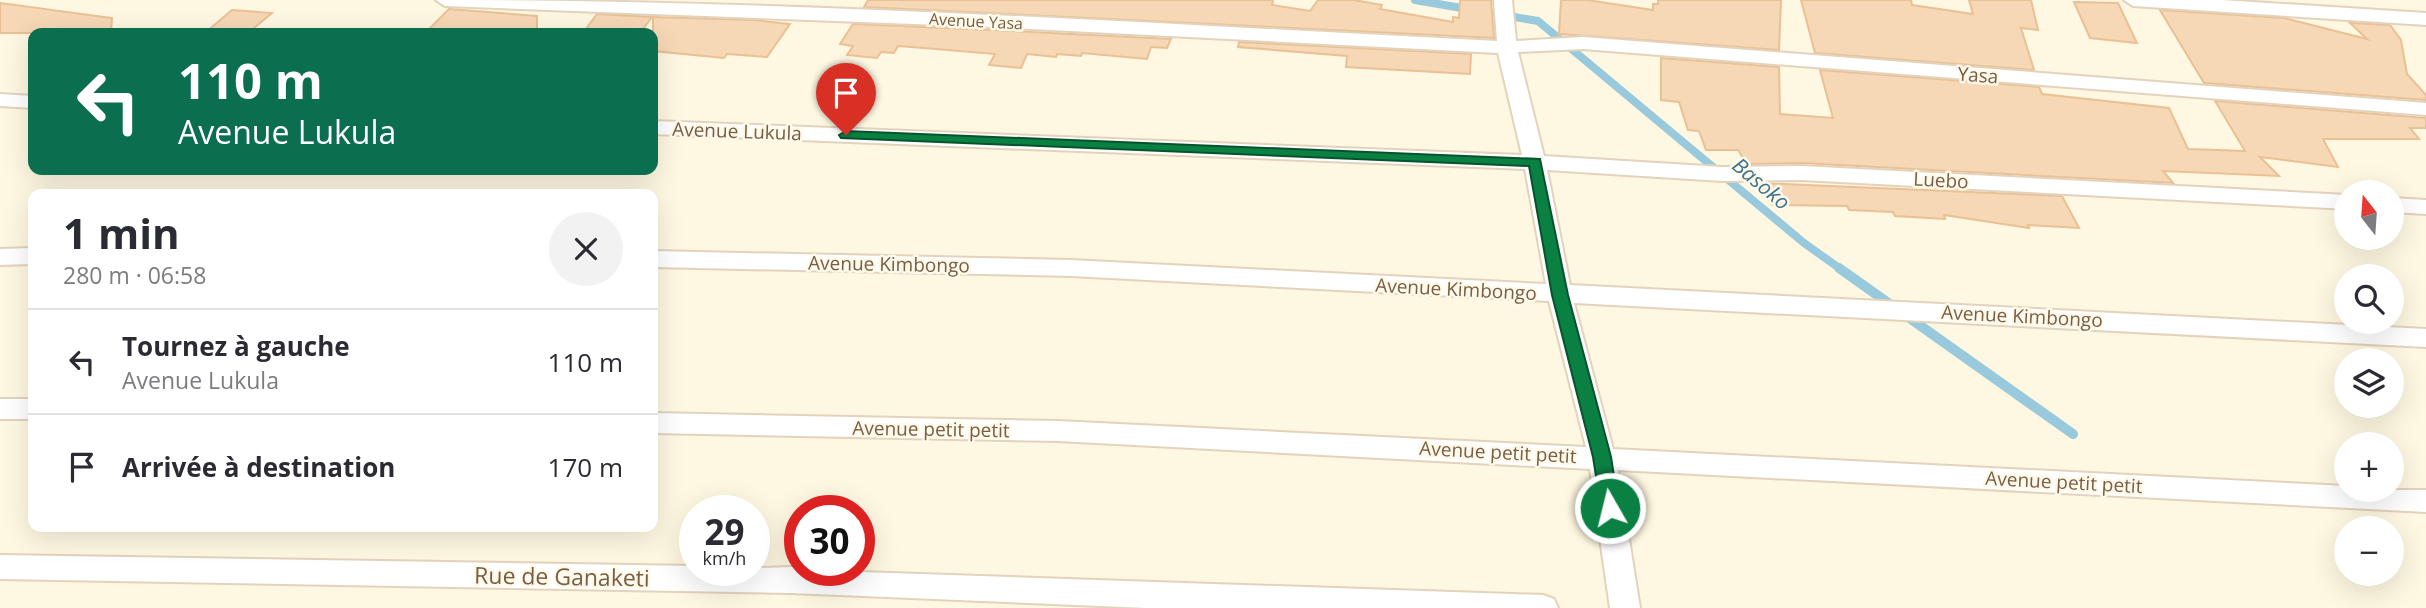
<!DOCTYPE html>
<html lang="fr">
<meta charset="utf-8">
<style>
body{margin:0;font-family:"Open Sans",sans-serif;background:#f2f2f3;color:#2b2b33;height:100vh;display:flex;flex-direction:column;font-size:26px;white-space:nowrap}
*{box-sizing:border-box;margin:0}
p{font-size:23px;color:#7c7c81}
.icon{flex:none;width:38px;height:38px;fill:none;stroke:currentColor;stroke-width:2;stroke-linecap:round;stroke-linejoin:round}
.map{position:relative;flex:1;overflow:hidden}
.side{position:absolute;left:28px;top:189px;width:630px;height:343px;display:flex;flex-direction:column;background:#fff;border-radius:14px;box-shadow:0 7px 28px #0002}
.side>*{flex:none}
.guide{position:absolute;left:28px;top:28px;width:630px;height:147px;border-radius:14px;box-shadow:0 7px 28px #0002;background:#0b6e4f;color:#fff;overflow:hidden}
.needle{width:46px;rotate:343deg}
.buttons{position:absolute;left:2334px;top:180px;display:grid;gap:14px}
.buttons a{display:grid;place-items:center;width:70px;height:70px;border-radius:50%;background:#fff;box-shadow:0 7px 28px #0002;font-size:35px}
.speed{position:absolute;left:679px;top:495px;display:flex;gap:14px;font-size:35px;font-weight:700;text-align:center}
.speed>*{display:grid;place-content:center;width:91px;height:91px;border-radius:50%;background:#fff;box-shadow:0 7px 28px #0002;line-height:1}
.speed small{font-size:18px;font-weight:400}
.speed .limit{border:10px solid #d22;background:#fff;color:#111}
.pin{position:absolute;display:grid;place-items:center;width:60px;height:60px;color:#fff;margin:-72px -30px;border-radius:50% 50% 50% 0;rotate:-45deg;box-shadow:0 0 7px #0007}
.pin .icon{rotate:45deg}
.me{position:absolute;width:77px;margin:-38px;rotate:352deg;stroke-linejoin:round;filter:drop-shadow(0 0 5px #0008)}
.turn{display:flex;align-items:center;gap:24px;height:147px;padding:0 35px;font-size:32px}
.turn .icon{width:91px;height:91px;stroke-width:2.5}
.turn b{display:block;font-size:49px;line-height:60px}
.round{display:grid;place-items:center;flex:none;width:74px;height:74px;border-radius:37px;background:#f2f2f3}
.headline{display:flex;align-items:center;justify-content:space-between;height:119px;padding:0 35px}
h1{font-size:42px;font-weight:700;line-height:52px}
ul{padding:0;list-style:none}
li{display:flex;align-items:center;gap:21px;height:105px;padding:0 35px;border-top:2px solid #e1e1e2}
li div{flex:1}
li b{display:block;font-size:26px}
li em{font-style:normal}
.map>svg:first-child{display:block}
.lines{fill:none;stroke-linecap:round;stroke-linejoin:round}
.stream-far1{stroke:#99c9dc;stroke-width:8}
.stream{stroke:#99c9dc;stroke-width:10}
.building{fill:#f6d8b6;stroke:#eac095;stroke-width:2}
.street-casing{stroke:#e3d3bc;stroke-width:4}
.street{fill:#fff;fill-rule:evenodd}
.route{fill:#0b8043;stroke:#07532c;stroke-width:2}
.labels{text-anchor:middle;stroke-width:5;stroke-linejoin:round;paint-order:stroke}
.far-street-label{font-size:16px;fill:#775e45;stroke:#fff9e9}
.street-label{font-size:19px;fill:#775e45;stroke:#fff9e9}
.water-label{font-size:21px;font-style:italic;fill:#3d758d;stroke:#fff9e9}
.near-street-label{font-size:23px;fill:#775e45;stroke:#fff9e9}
</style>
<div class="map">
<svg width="2426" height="608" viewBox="0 0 2426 608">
<rect width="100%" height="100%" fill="#fef7e1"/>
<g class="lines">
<!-- stream-far1 -->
<path class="stream-far1" d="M1415,0L1538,21L1804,243L1842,270"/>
<!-- stream -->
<path class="stream" d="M1839,268L2073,434"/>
</g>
<!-- building -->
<g class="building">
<path d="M868,0H1273L1272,5L1310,11L1318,0H1354L1382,5L1380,9L1453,22V17L1459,18L1460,0H1491L1494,38L864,7Z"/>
<path d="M1561,0H1587L1653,10V4H1658V0H1781L1779,50L1559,34Z"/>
<path d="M1801,0H1911L1912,5L1973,14L1969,0H2031L2038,30L2021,28L2034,70L1815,53Z"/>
<path d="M2074,2L2118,3L2137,43L2090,38Z"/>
<path d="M0,3L112,18L111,33H0Z"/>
<path d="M449,9L537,16V33L429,29Z"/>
<path d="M232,10L272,13L248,33H205Z"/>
<path d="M2160,10L2284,18L2367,39L2350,23L2390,25L2401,40L2407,74L2426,95V100L2204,83Z"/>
<path d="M597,14L652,17L640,33H583Z"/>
<path d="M653,17L754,20L790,24L767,57L727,54L724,58L653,51Z"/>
<path d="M853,24L993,30L1171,39L1167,48L1151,47L1147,59L1082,53L1081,56L1057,54L1056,57L1027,54L1021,68L989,65L995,54L936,49L898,46L894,53L881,52L877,58L847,55L853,46L840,44Z"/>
<path d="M1239,42L1471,54L1470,74L1346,67L1347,56L1238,47Z"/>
<path d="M1661,58L1779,67L1780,114L1833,118L1820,70L2039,87L2042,94L2169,108L2188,149L2245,151L2215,101L2426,118V128H2410L2419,139H2323L2338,167L2260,157L2279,176L2163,171L2173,183L1802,163L1747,164L1738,150H1706L1699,131L1688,130L1679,102L1661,100Z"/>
<path d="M1759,183L2062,196L2079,228L2028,225L2029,228L1944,215L1945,219L1895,216L1893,212L1849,210L1847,206L1772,205Z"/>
</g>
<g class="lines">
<defs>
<g id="street">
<path d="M436,0C789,0 1143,23 1497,41L1494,0H1512L1516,41L1583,37L2426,103V115L1583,49L1518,52L1544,156L1722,167L1802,166L2347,195V209L1802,180L1722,181L1547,170L1570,285L2426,329V347L1574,303L1613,449L2347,486V490H2426V512L1618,470L1640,608H1610L1590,469L1058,441L653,433V413L1058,421L1586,447L1549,301L1071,276L653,267V251L1071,260L1546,284L1525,169L653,134V121L1522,155L1498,53L993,27L445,6Z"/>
<path d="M2124,0H2221L2426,13V25L2133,6Z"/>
<path d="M0,94L33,96V108L0,106Z"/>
<path d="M2392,198L2426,200V214L2392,212Z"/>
<path d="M33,248V264L0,265V249Z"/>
<rect x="0" y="399" width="33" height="20"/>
<path d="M0,555L695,566V570L791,567L800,568V570L1543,595L1554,599L1558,608H1147L791,593L0,579Z"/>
</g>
</defs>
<!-- street casing -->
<use href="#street" class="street-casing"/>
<!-- street -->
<use href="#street" class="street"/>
</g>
<!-- route -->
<path class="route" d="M846,131L1540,159L1568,295L1611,457L1619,508L1610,515L1601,508L1593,457L1552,295L1529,166L841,138L839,135Z"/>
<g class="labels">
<!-- far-street labels -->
<g class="far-street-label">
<text transform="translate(976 21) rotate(3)" y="6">Avenue Yasa</text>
</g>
<!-- street labels -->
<g class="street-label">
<text transform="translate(1978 75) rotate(4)" y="7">Yasa</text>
<text transform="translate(737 131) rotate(2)" y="7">Avenue Lukula</text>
<text transform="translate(1941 180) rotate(3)" y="7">Luebo</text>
<text transform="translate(889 264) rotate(1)" y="7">Avenue Kimbongo</text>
<text transform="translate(1456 289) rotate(3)" y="7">Avenue Kimbongo</text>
<text transform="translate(2022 316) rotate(3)" y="7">Avenue Kimbongo</text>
<text transform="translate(931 429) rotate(1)" y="7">Avenue petit petit</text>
<text transform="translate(1498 452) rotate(3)" y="7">Avenue petit petit</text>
<text transform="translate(2064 482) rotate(3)" y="7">Avenue petit petit</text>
</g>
<!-- water labels -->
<g class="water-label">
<text transform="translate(1761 184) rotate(40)" y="7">Basoko</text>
</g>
<!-- near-street labels -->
<g class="near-street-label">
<text transform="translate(562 577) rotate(1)" y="8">Rue de Ganaketi</text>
</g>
</g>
</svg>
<div class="buttons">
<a><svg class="needle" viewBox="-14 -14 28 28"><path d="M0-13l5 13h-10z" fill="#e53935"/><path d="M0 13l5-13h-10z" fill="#7c7c81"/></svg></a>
<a><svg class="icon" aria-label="search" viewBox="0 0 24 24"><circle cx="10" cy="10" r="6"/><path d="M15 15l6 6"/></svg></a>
<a><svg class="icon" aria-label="layers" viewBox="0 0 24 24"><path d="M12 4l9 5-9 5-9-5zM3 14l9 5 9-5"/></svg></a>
<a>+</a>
<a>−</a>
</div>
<div class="speed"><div>29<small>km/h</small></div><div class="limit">30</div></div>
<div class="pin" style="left:846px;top:135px;background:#d93025"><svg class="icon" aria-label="arrive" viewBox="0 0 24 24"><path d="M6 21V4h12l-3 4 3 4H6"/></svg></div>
<svg class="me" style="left:1610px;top:508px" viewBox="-20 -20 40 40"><circle r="17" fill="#0b8043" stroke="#fff" stroke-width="3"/><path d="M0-11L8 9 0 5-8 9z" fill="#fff"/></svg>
<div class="guide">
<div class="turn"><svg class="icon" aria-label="left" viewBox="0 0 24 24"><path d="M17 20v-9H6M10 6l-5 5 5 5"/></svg><div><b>110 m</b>Avenue Lukula</div></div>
</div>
<section class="side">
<div class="headline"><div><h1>1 min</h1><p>280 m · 06:58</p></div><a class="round"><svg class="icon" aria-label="close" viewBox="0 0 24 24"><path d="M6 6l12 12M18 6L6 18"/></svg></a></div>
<ul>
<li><svg class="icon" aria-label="left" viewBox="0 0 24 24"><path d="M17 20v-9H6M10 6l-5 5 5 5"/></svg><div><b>Tournez à gauche</b><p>Avenue Lukula</p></div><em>110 m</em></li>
<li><svg class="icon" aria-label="arrive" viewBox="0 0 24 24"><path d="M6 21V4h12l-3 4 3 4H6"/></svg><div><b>Arrivée à destination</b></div><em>170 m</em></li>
</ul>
</section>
</div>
